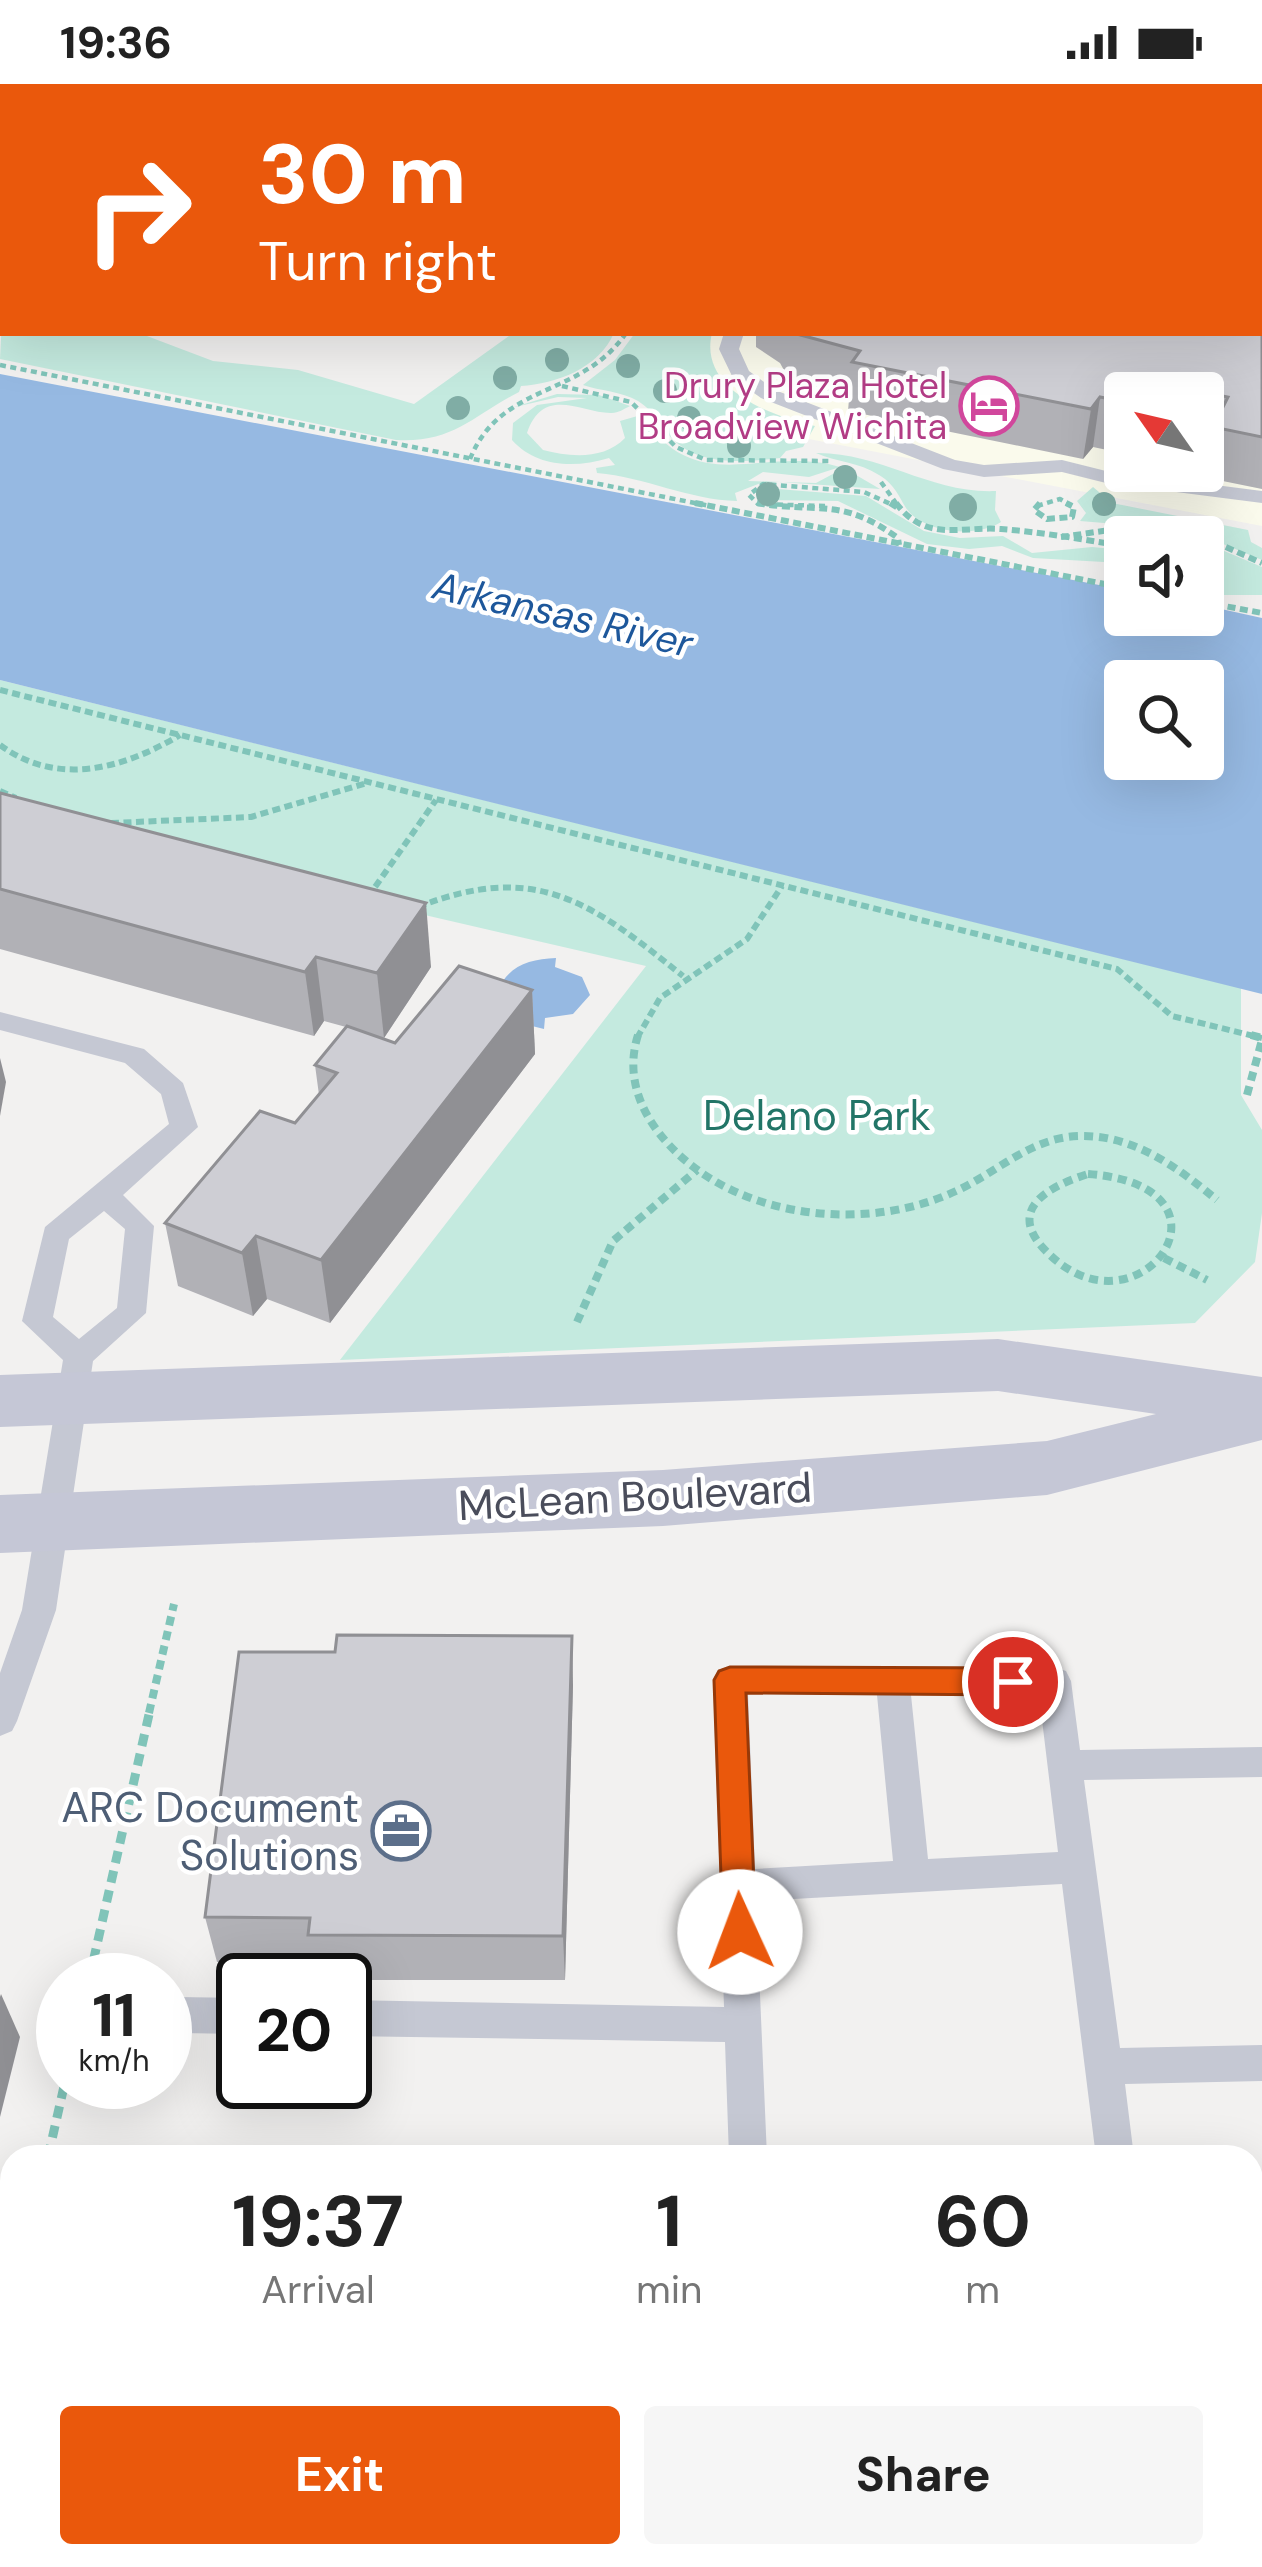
<!DOCTYPE html>
<style>
body{margin:0;font-family:"DM Sans",sans-serif;background:#f6f6f6;color:#222;height:100vh;display:flex;flex-direction:column;font-size:45px;white-space:nowrap}
*{box-sizing:border-box;margin:0}
p{font-size:39px;color:#767676}
.icon{flex:none;width:66px;height:66px;fill:none;stroke:currentColor;stroke-width:2;stroke-linecap:round;stroke-linejoin:round}
.map{position:relative;flex:1;overflow:hidden}
.details{position:absolute;left:0px;top:2061px;width:1263px;height:423px;display:flex;flex-direction:column;background:#fff;border-radius:36px 36px 0 0;box-shadow:0 12px 48px #0002}
.details>*{flex:none}
.hud{position:absolute;left:0px;top:0px;width:1263px;height:252px;box-shadow:0 12px 48px #0002;background:#ea580c;color:#fff;overflow:hidden}
.needle{width:78px;rotate:304deg}
.tools{position:absolute;left:1104px;top:288px;display:grid;gap:24px}
.tools a{display:grid;place-items:center;width:120px;height:120px;border-radius:12px;background:#fff;box-shadow:0 12px 48px #0002;font-size:60px}
.speed{position:absolute;left:36px;top:1869px;display:flex;gap:24px;font-size:60px;font-weight:700;text-align:center}
.speed>*{display:grid;place-content:center;width:156px;height:156px;border-radius:50%;background:#fff;box-shadow:0 12px 48px #0002;line-height:1}
.speed small{font-size:30px;font-weight:400}
.speed .limit{border:6px solid #111;border-radius:18px;background:#fff;color:#111}
.pin{position:absolute;display:grid;place-items:center;width:102px;height:102px;color:#fff;margin:-51px;border:6px solid #fff;border-radius:50%;box-shadow:0 3px 12px #0007}
.me{position:absolute;width:132px;margin:-66px;rotate:358deg;stroke-linejoin:round;filter:drop-shadow(0 0 9px #0008)}
.turn{display:flex;align-items:center;gap:42px;height:252px;padding:0 60px;font-size:54px}
.turn .icon{width:156px;height:156px;stroke-width:2.5}
.turn b{display:block;font-size:84px;line-height:102px}
.eta{display:flex;justify-content:space-evenly;align-items:center;height:204px;text-align:center}
.eta b{font-size:72px;font-weight:700;line-height:84px}
.button{display:flex;gap:24px;margin-top:auto;padding:24px 60px}
.button a{flex:1;height:138px;border-radius:12px;background:#ea580c;color:#fff;font-size:48px;font-weight:700;line-height:138px;text-align:center}
.button a+a{background:#f6f6f6;color:#222}
.status{display:flex;justify-content:space-between;align-items:center;height:84px;padding:0 60px;background:#fff;direction:ltr}
.status svg{height:33px;fill:currentColor}
.map>svg:first-child{display:block}
.commercial{fill:#fafaec;fill-rule:evenodd}
.green{fill:#c4eadf}
.water{fill:#96b9e2;fill-rule:evenodd}
.lines{fill:none;stroke-linecap:round;stroke-linejoin:round}
.path-far3{stroke:#80c4b9;stroke-width:4.5;stroke-dasharray:6 4.5;stroke-linecap:butt}
.path-far2{stroke:#80c4b9;stroke-width:6;stroke-dasharray:8 4.5;stroke-linecap:butt}
.path-far1{stroke:#80c4b9;stroke-width:8;stroke-dasharray:9 6;stroke-linecap:butt}
.path{stroke:#80c4b9;stroke-width:9;stroke-dasharray:12 8;stroke-linecap:butt}
.service{fill:#c5c8d3;fill-rule:evenodd}
.minor{fill:#c5c8d3;fill-rule:evenodd}
.tertiary{fill:#c5c8d3;fill-rule:evenodd}
.secondary{fill:#c5c7d6;fill-rule:evenodd}
.tree{fill:#80ada5}
.wall{fill:#b1b1b6}
.shaded-wall{fill:#909094}
.building{fill:#ceced4;stroke:#909094;stroke-width:3}
.route{fill:#ea580c;stroke:#983908;stroke-width:3}
.labels{text-anchor:middle;stroke-width:9;stroke-linejoin:round;paint-order:stroke}
.far-hotel-label{font-size:36px;fill:#b23c85;stroke:#fff;text-anchor:end}
.far-water-label{font-size:39px;font-style:italic;fill:#1d579b;stroke:#fff}
.park-label{font-size:42px;fill:#227567;stroke:#fff}
.street-label{font-size:42px;fill:#4a4d5b;stroke:#fff}
.service-label{font-size:42px;fill:#4e5e75;stroke:#fff;text-anchor:end}
</style>
<div class="status"><b>19:36</b><svg viewBox="0 0 49 12"><path d="M0 12V9h3v3zM5 12V6h3v6zM10 12V3h3v9zM15 12V0h3v12zM26 1h20v11H26zM47 4h2v5h-2z"/></svg></div>
<div class="map">
<svg width="1262" height="2483" viewBox="0 0 1262 2483">
<rect width="100%" height="100%" fill="#f2f1f0"/>
<!-- commercial -->
<path class="commercial" d="M1262,218V442L757,345L677,295L690,249H1260ZM1125,309H1203V387H1125Z"/>
<!-- green -->
<g class="green">
<path d="M3,215V249H139L213,277L298,286L414,320L513,249H614C599,284 556,300 521,302L519,308C472,332 454,359 396,356L0,275Z"/>
<path d="M635,249H712C698,306 772,332 815,342L803,363L786,367L780,374C747,378 704,382 677,359C661,346 656,328 638,317C621,307 600,307 583,301L615,276Z"/>
<path d="M557,310L599,311L630,322C624,325 618,329 612,329C582,330 544,300 527,349L543,366C570,373 604,376 625,354L620,337L641,331C699,417 762,360 840,383L809,393L763,388L748,397L816,399L844,384L880,405L766,397L735,409L737,417C689,416 645,393 597,389L596,384L615,381L609,374C576,384 537,384 512,356L513,339L537,321L587,314L558,313L511,324Z"/>
<path d="M816,369C880,368 931,410 996,407L995,426L1001,438C978,453 932,450 911,430C900,419 899,403 879,391C859,378 836,378 816,369Z"/>
<path d="M1093,403L1112,419L1248,446L1251,458L1262,464V476L1189,446L1080,437L1086,429L1077,417Z"/>
<path d="M765,404L866,412L924,447L960,454L1003,452L1032,469L1092,463L1124,466L1125,488L1104,478L1033,474L1002,462L969,465L927,460L838,417L763,416L756,409Z"/>
<path d="M1203,458L1262,483V511H1203Z"/>
<path d="M0,596L1241,904V1011L1262,1046V1129L1255,1178L1195,1239L340,1276L646,882L0,733Z"/>
</g>
<!-- water -->
<g class="water">
<path d="M0,290L1125,506V531H1203V521L1262,534V910L0,596ZM1125,597H1203V675H1125Z"/>
<path d="M556,874L555,883L582,893L590,911L573,930L545,934L544,945L524,940L497,909C507,882 529,875 556,874Z"/>
</g>
<g class="lines">
<!-- path-far3 -->
<g class="path-far3">
<path d="M483,0L494,3"/>
<path d="M675,0L685,3"/>
<path d="M171,3L176,0"/>
<path d="M215,3L220,0"/>
<path d="M387,3L392,0"/>
<path d="M0,281L710,422"/>
<path d="M562,302L631,318L676,363L706,376L829,377"/>
<path d="M470,375C501,298 582,314 626,249"/>
<path d="M881,398L898,422"/>
<path d="M825,422L758,420L749,411L763,400L864,408L895,422"/>
<path d="M1037,422L1060,415L1072,422"/>
</g>
<!-- path-far2 -->
<g class="path-far2">
<path d="M695,419L1125,504"/>
<path d="M757,419C818,430 840,412 898,454L899,461"/>
<path d="M890,419L898,424"/>
<path d="M896,419C926,459 960,442 1001,445C1041,448 1085,456 1125,462"/>
<path d="M1040,419L1034,426L1047,435L1072,433L1074,423L1066,419"/>
<path d="M1061,453L1131,443L1201,453"/>
<path d="M1203,453L1262,479"/>
<path d="M1203,518L1262,529"/>
<path d="M0,606L1117,885L1172,932L1262,954"/>
<path d="M0,661C57,703 123,685 180,651"/>
<path d="M0,707L16,714"/>
<path d="M111,739L251,733L367,699"/>
<path d="M368,813L436,716"/>
<path d="M418,823C537,776 593,820 683,892"/>
<path d="M637,954L660,914L747,855L782,802"/>
</g>
<!-- path-far1 -->
<g class="path-far1">
<path d="M638,951C624,995 643,1035 674,1066C744,1136 869,1148 956,1107C998,1088 1031,1053 1080,1052C1134,1051 1177,1083 1217,1116"/>
<path d="M1251,951L1262,954"/>
<path d="M1247,1011L1262,956"/>
<path d="M1088,1090C1254,1102 1136,1264 1044,1165C1005,1123 1053,1101 1088,1090Z"/>
<path d="M1164,1174L1207,1196"/>
<path d="M577,1238L613,1157L697,1086"/>
<path d="M149,1629L174,1520"/>
</g>
<!-- path -->
<g class="path">
<path d="M89,1896L150,1626"/>
<path d="M48,2073L65,1998"/>
<path d="M0,2284L12,2232"/>
</g>
<!-- service -->
<g class="service">
<path d="M724,249H744L739,265L749,287L775,306L955,376L984,381L1062,376L1106,387L1262,407V419L1106,399L1062,388L984,393L943,385L761,314L733,294L719,265Z"/>
<path d="M0,928L144,965L183,999L198,1043L123,1111L154,1142L146,1229L93,1277L56,1526L17,1637L12,1647L0,1652V1589L22,1526L63,1276L22,1237L45,1143L169,1040L161,1010L125,979L0,946ZM104,1127L125,1145L117,1224L79,1255L53,1233L69,1155Z"/>
<path d="M730,1582L1054,1583L1066,1587L1071,1597L1080,1666L1262,1663V1693L1084,1696L1120,1964L1262,1961V1997L1125,2000L1134,2073H1096L1062,1800L756,1817L767,2073H729L725,1958L345,1952V1916L724,1923L713,1596L718,1586ZM748,1610L877,1611L893,1777L755,1785ZM911,1611H1039L1058,1768L928,1775Z"/>
<path d="M177,1913L243,1914V1950L177,1949L165,1944V1918Z"/>
<rect x="1251" y="2421" width="11" height="42"/>
<path d="M743,2472H787L788,2483H744Z"/>
</g>
<!-- minor -->
<g class="minor">
<path d="M1182,0H1224L1226,3H1184Z"/>
<rect x="1260" y="6" width="2" height="20"/>
</g>
<!-- tertiary -->
<path class="tertiary" d="M570,0H615L617,3H572Z"/>
<!-- secondary -->
<path class="secondary" d="M998,1255L1262,1293V1356L1047,1411L663,1442L0,1469V1411L663,1386L1047,1357L1156,1330L998,1307L0,1343V1291Z"/>
</g>
<!-- trees -->
<g class="tree">
<circle cx="557" cy="276" r="12"/>
<circle cx="628" cy="282" r="12"/>
<circle cx="505" cy="294" r="12"/>
<circle cx="665" cy="307" r="12"/>
<circle cx="458" cy="324" r="12"/>
<circle cx="689" cy="334" r="12"/>
<circle cx="739" cy="362" r="12"/>
<circle cx="845" cy="393" r="12"/>
<circle cx="768" cy="410" r="12"/>
<circle cx="1104" cy="420" r="12"/>
<circle cx="963" cy="423" r="14"/>
</g>
<!-- wall -->
<g class="wall">
<path d="M761,0H1202L1201,3H772Z"/>
<path d="M1262,33V145H1260V35Z"/>
<path d="M1262,178V405L1203,393L1209,361L1203,360V309H1125V355L1112,367L1093,363L1083,375L848,327L849,315L791,299L780,279L756,263V249H1260Z"/>
<path d="M0,709L431,883L384,954L366,949L395,959L532,906L535,970L330,1239L267,1215L253,1232L178,1202L165,1139L295,1039L319,1011L315,981L346,943L324,937L314,952L0,865Z"/>
<path d="M573,1601L565,1896H317L314,1878H217L205,1833Z"/>
</g>
<!-- shaded-wall -->
<g class="shaded-wall">
<path d="M1143,296L1141,309H1129Z"/>
<path d="M1100,313L1093,363L1083,375L1091,325Z"/>
<path d="M1125,313V355L1112,367L1120,317Z"/>
<path d="M426,819L431,883L384,954L377,889Z"/>
<path d="M316,873L324,937L314,952L305,888Z"/>
<path d="M532,906L535,970L330,1239L321,1176Z"/>
<path d="M0,974L6,998L0,1032Z"/>
<path d="M256,1152L267,1215L253,1232L242,1169Z"/>
<path d="M572,1552L573,1601L565,1896L563,1852Z"/>
<path d="M1,1910L20,1953L0,2033V1913Z"/>
</g>
<!-- building -->
<g class="building">
<path d="M934,0H1194L1191,3H945Z"/>
<path d="M1262,33V57H1260V35Z"/>
<path d="M1260,177L1262,178V353L1213,343L1228,313L1143,296L1129,309H1125V313L1120,317L1100,313L1091,325L852,278L860,267L793,249H1260Z"/>
<path d="M0,709L426,819L377,889L316,873L305,888L0,805Z"/>
<path d="M459,882L532,906L321,1176L256,1152L242,1169L165,1139L260,1027L295,1039L337,989L315,981L347,942L395,959Z"/>
<path d="M337,1551L572,1552L563,1852L308,1851L310,1834L205,1833L239,1568H335Z"/>
</g>
<!-- route -->
<path class="route" d="M730,1583L1013,1584L1024,1588L1029,1598L1024,1607L1013,1611L746,1609L756,1848L752,1859L740,1864L728,1859L723,1848L714,1596L719,1587Z"/>
<!-- icons -->
<defs>
<symbol id="hotel-ring" viewBox="-11 -11 22 22"><circle r="9.5" fill="#fff" stroke="#d1479c" stroke-width="1.5"/><path d="M-6-4.5h1.5V1H6V5H4.5V3h-9V5H-6ZM-4 0a1.8 1.8 0 1 1 3.6 0ZM.5 0V-2.5h3Q6-2.5 6 0Z" fill="#d1479c"/></symbol>
<symbol id="office-ring" viewBox="-11 -11 22 22"><circle r="9.5" fill="#fff" stroke="#5c6f8a" stroke-width="1.5"/><path d="M-6-3h4V-5.5h4V-3h4V5H-6ZM-1-4.5V-3h2v-1.5ZM-6 0V1H6V0Z" fill="#5c6f8a"/></symbol>
</defs>
<g fill-rule="evenodd">
<use href="#hotel-ring" x="956" y="289" width="66" height="66"/>
<use href="#office-ring" x="368" y="1714" width="66" height="66"/>
</g>
<g class="labels">
<!-- far-hotel labels -->
<g class="far-hotel-label">
<text x="947" y="314">Drury Plaza Hotel<tspan x="947" dy="41">Broadview Wichita</tspan></text>
</g>
<!-- far-water labels -->
<g class="far-water-label">
<text transform="translate(563 530) rotate(13)" y="14">Arkansas River</text>
</g>
<!-- park labels -->
<g class="park-label">
<text x="817" y="1046">Delano Park</text>
</g>
<!-- street labels -->
<g class="street-label">
<text transform="translate(635 1412) rotate(-3)" y="15">McLean Boulevard</text>
</g>
<!-- service labels -->
<g class="service-label">
<text x="359" y="1738">ARC Document<tspan x="359" dy="48">Solutions</tspan></text>
</g>
</g>
</svg>
<div class="tools">
<a><svg class="needle" viewBox="-14 -14 28 28"><path d="M0-13l5 13h-10z" fill="#e53935"/><path d="M0 13l5-13h-10z" fill="#767676"/></svg></a>
<a><svg class="icon" aria-label="sound" viewBox="0 0 24 24"><path d="M4 9h4l5-4v14l-5-4H4zM17 9q2 3 0 6"/></svg></a>
<a><svg class="icon" aria-label="search" viewBox="0 0 24 24"><circle cx="10" cy="10" r="6"/><path d="M15 15l6 6"/></svg></a>
</div>
<div class="speed"><div>11<small>km/h</small></div><div class="limit">20</div></div>
<div class="pin" style="left:1013px;top:1598px;background:#d93025"><svg class="icon" aria-label="arrive" viewBox="0 0 24 24"><path d="M6 21V4h12l-3 4 3 4H6"/></svg></div>
<svg class="me" style="left:740px;top:1848px" viewBox="-20 -20 40 40"><circle r="19" fill="#fff"/><path d="M0-13L10 11 0 6-10 11z" fill="#ea580c"/></svg>
<div class="hud">
<div class="turn"><svg class="icon" aria-label="right" viewBox="0 0 24 24"><path d="M7 20v-9h11M14 6l5 5-5 5"/></svg><div><b>30 m</b>Turn right</div></div>
</div>
<section class="details">
<div class="eta">
<div><b>19:37</b><p>Arrival</p></div>
<div><b>1</b><p>min</p></div>
<div><b>60</b><p>m</p></div>
</div>
<div class="button"><a>Exit</a><a>Share</a></div>
</section>
</div>
